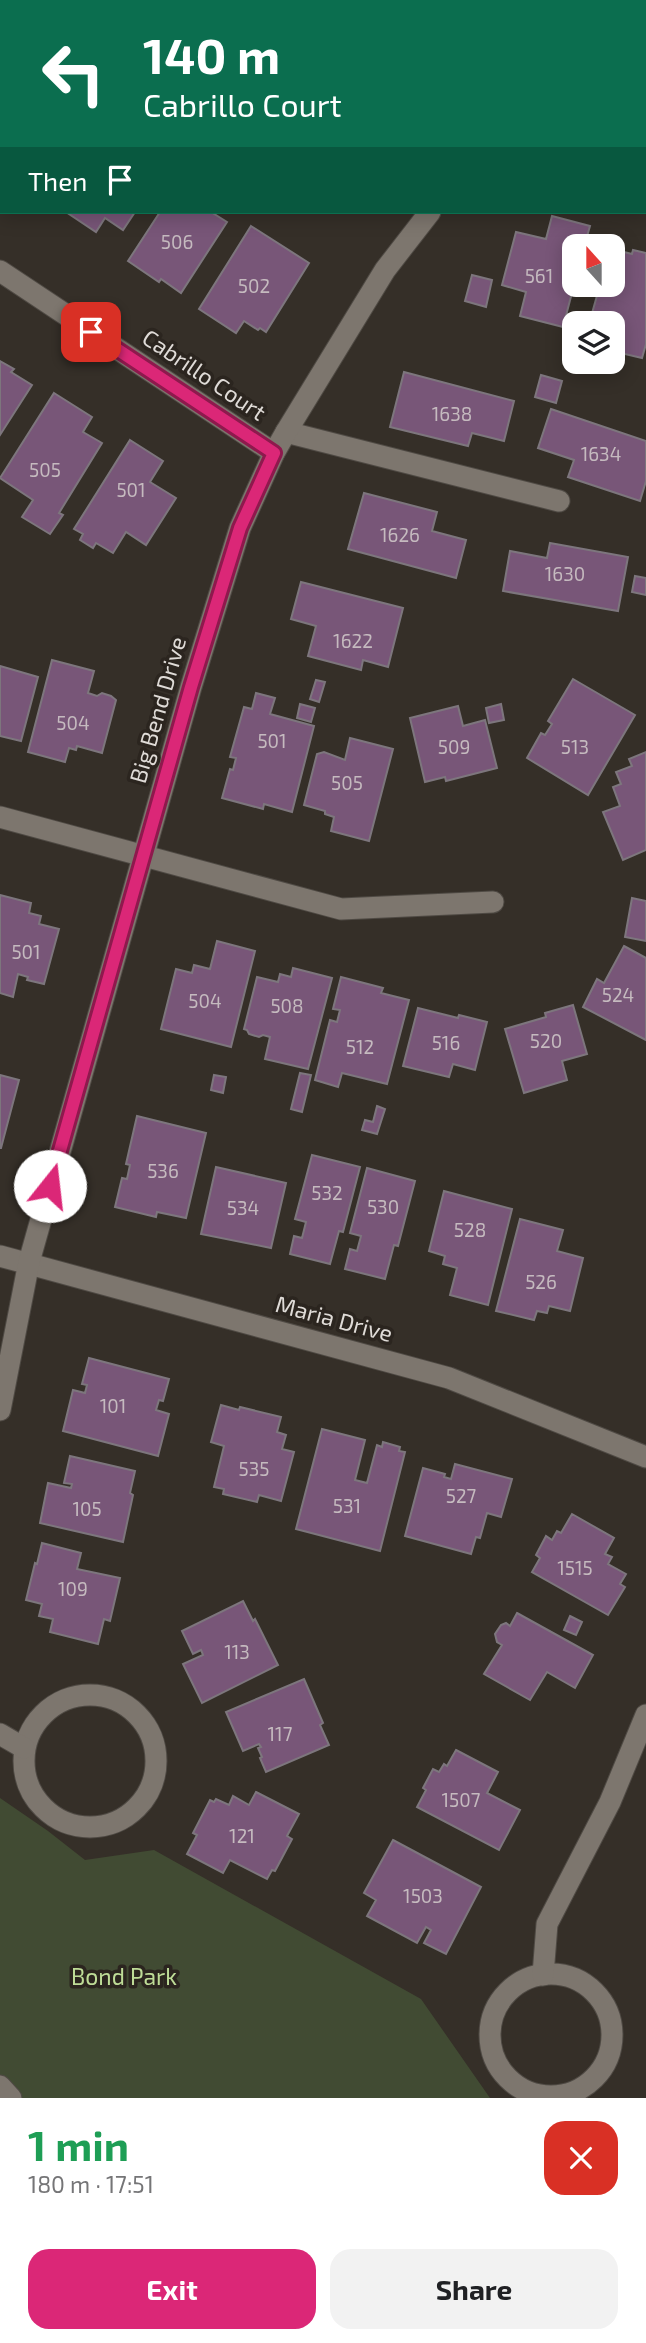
<!DOCTYPE html>
<meta charset="utf-8">
<style>
body{margin:0;font-family:"Exo 2",sans-serif;background:#f2f2f2;color:#202124;height:100vh;display:flex;flex-direction:column;font-size:26px;white-space:nowrap}
*{box-sizing:border-box;margin:0}
p{font-size:23px;color:#757577}
.icon{flex:none;width:38px;height:38px;fill:none;stroke:currentColor;stroke-width:2;stroke-linecap:round;stroke-linejoin:round}
.map{position:relative;height:2098px;overflow:hidden}
.sheet{display:flex;flex-direction:column;background:#fff;flex:1}
.sheet>*{flex:none}
.hud{position:absolute;left:0px;top:0px;width:648px;height:214px;box-shadow:0 4px 18px #0003;background:#0b6e4f;color:#fff;overflow:hidden}
.needle{width:46px;rotate:339deg}
.buttons{position:absolute;left:562px;top:234px;display:grid;gap:14px}
.buttons a{display:grid;place-items:center;width:63px;height:63px;border-radius:14px;background:#fff;box-shadow:0 4px 18px #0003;font-size:35px}
.pin{position:absolute;display:grid;place-items:center;width:60px;height:60px;color:#fff;margin:-30px;border-radius:14px;box-shadow:0 4px 10px #0006}
.me{position:absolute;width:77px;margin:-38px;rotate:16deg;stroke-linejoin:round;filter:drop-shadow(0 0 5px #0008)}
.turn{display:flex;align-items:center;gap:24px;height:147px;padding:0 28px;font-size:32px}
.turn .icon{width:91px;height:91px;stroke-width:2.5}
.turn b{display:block;font-size:49px;line-height:60px}
.then{display:flex;align-items:center;height:66px;padding:0 28px;background:#0003;gap:14px;font-size:26px}
.round{display:grid;place-items:center;flex:none;width:74px;height:74px;border-radius:21px;background:#f2f2f2}
.summary{display:flex;align-items:center;justify-content:space-between;height:119px;padding:0 28px}
h1{font-size:42px;font-weight:700;line-height:52px;color:#1e9e55}
.cta{display:flex;gap:14px;margin-top:auto;padding:14px 28px}
.cta a{flex:1;height:80px;border-radius:21px;background:#db2777;color:#fff;font-size:28px;font-weight:700;line-height:80px;text-align:center}
.cta a+a{background:#f2f2f2;color:#202124}
.map>svg:first-child{display:block}
.green{fill:#414b33}
.building{fill:#785678;stroke:#7d767d;stroke-width:2}
.lines{fill:none;stroke-linecap:round;stroke-linejoin:round}
.minor-casing{stroke:#4f4a44;stroke-width:23}
.minor{stroke:#7d766e;stroke-width:21}
.route-casing{stroke:#8e194d;stroke-width:18}
.route{stroke:#db2777;stroke-width:12}
.labels{text-anchor:middle;stroke-width:7;stroke-linejoin:round;paint-order:stroke}
.number-label{font-size:19px;fill:#c5babf}
.street-label{font-size:23px;fill:#dfdbd7;stroke:#2b251f}
.park-label{font-size:23px;fill:#bedc97;stroke:#2b251f}
</style>
<div class="map">
<svg width="646" height="2098" viewBox="0 0 646 2098">
<rect width="100%" height="100%" fill="#352f28"/>
<!-- green -->
<path class="green" d="M0,1798L48,1831L85,1860L154,1850L421,1999L490,2098H0Z"/>
<!-- building -->
<g class="building">
<path d="M180,0H255L257,2H178Z"/>
<path d="M66,212H135L123,230L105,218L96,232Z"/>
<path d="M160,212H211L227,222L181,293L161,279L159,282L128,261Z"/>
<path d="M552,216L590,226L584,247H574V285L563,327L520,316L526,292L502,285L516,232L546,239Z"/>
<path d="M251,226L309,263L266,332L260,328L258,330L244,321L236,333L199,309Z"/>
<path d="M612,249L632,254L633,250L646,253V344L642,358L612,351V324H589L600,285H612Z"/>
<path d="M472,275L492,280L486,307L465,301Z"/>
<path d="M0,361L14,369L11,372L32,385L0,435Z"/>
<path d="M404,372L514,401L504,441L472,433L468,446L390,427Z"/>
<path d="M541,375L562,381L556,403L535,397Z"/>
<path d="M54,393L92,417L83,432L102,443L59,513L63,515L50,534L22,517L33,500L0,478Z"/>
<path d="M551,409L646,441V481L640,501L568,477L574,460L538,448Z"/>
<path d="M130,440L163,461L150,482L176,498L146,545L126,532L113,553L96,543L93,548L80,540L83,534L74,529Z"/>
<path d="M364,493L437,512L432,531L466,540L456,578L348,549Z"/>
<path d="M550,543L628,557L618,611L503,591L510,551L547,558Z"/>
<path d="M635,576L646,578V595L632,592Z"/>
<path d="M301,582L403,608L388,667L363,660L361,670L308,656L316,626L291,619Z"/>
<path d="M52,660L94,671L88,693L97,696L102,693L111,696L116,700L102,753L77,746L76,750L69,748L65,762L28,752Z"/>
<path d="M0,666L38,677L21,741L0,736Z"/>
<path d="M573,679L635,715L588,795L527,758L541,733L545,735L552,724L548,721Z"/>
<path d="M316,680L325,682L319,702L310,699Z"/>
<path d="M256,693L275,698L270,714L314,726L292,812L264,804L263,809L222,798L230,769L233,770L236,758L230,757L244,707L252,709Z"/>
<path d="M300,704L315,708L311,722L297,718Z"/>
<path d="M501,704L504,720L489,723L486,708Z"/>
<path d="M458,706L463,726L485,720L497,768L446,781L445,777L425,782L410,718Z"/>
<path d="M350,738L393,749L369,841L331,831L334,817L325,814V811L304,805L317,754L324,752L345,760Z"/>
<path d="M646,752V850L623,860L603,812L620,806L613,787L621,784L616,772L632,766L629,759Z"/>
<path d="M0,895L31,903L29,913L41,916L39,924L59,929L44,984L27,980L28,977L18,974L13,997L0,993Z"/>
<path d="M632,898L646,901V941L625,937Z"/>
<path d="M217,941L255,951L231,1047L161,1029L176,969L192,973L194,965L210,969Z"/>
<path d="M624,946L646,958V1040L583,1007L597,979L604,983Z"/>
<path d="M293,968L332,978L308,1069L265,1059L270,1037L263,1035L259,1037L249,1034L247,1030L244,1029L257,977L278,982L280,974L291,977Z"/>
<path d="M341,977L383,988L381,993L409,1000L387,1084L342,1073L338,1087L315,1080L330,1020L337,1022L340,1010L333,1009Z"/>
<path d="M573,1005L587,1054L562,1061L567,1080L524,1093L505,1029L546,1017L545,1013Z"/>
<path d="M418,1008L458,1018L459,1015L487,1022L475,1070L453,1064L449,1077L403,1066Z"/>
<path d="M300,1073L311,1075L302,1112L291,1109Z"/>
<path d="M0,1075L19,1080L1,1148H0Z"/>
<path d="M214,1075L226,1077L223,1093L211,1090Z"/>
<path d="M377,1106L385,1109L377,1134L362,1130L365,1120L373,1122Z"/>
<path d="M137,1116L206,1133L186,1218L157,1212L156,1217L115,1207L122,1178L127,1179L130,1165L126,1164Z"/>
<path d="M312,1155L360,1167L343,1232L339,1231L330,1264L290,1254L294,1236L302,1238L306,1222L295,1219Z"/>
<path d="M216,1167L286,1183L271,1248L201,1234Z"/>
<path d="M367,1168L415,1181L398,1246L394,1245L385,1279L345,1269L350,1249L357,1251L361,1236L350,1233Z"/>
<path d="M444,1191L512,1209L488,1305L450,1295L457,1268L443,1264L445,1256L429,1251Z"/>
<path d="M520,1219L563,1230L557,1251L583,1258L570,1311L549,1306L547,1313L537,1311L534,1320L496,1311Z"/>
<path d="M89,1358L169,1379L163,1401L159,1400L156,1410L169,1414L158,1456L63,1431L73,1390L85,1393L87,1385L82,1384Z"/>
<path d="M221,1405L239,1410L240,1407L281,1417L277,1432L286,1435L282,1449L294,1452L281,1501L259,1495L257,1502L223,1494L224,1489L214,1487L224,1446L211,1442Z"/>
<path d="M322,1429L365,1440L355,1480L367,1483L377,1445L382,1447L383,1442L400,1447L399,1451L405,1452L380,1551L296,1529Z"/>
<path d="M70,1456L135,1471L130,1493L133,1495L123,1542L40,1523L48,1483L71,1488L72,1484L64,1483Z"/>
<path d="M455,1464L512,1479L501,1517L487,1513L480,1538L476,1537L471,1554L405,1536L423,1468L445,1474L444,1477L451,1479Z"/>
<path d="M572,1514L614,1538L605,1554L612,1557L608,1564L626,1574L620,1584L625,1587L608,1615L532,1572L540,1558L536,1555L546,1536L552,1540L557,1531L561,1533Z"/>
<path d="M42,1543L81,1553L77,1569L120,1578L110,1621L104,1619L98,1644L50,1632L53,1619L39,1616L42,1604L26,1600L35,1563L37,1564Z"/>
<path d="M243,1601L253,1621L255,1619L278,1665L202,1703L183,1664L203,1655L201,1650L193,1654L182,1631Z"/>
<path d="M517,1613L593,1655L575,1688L547,1672L530,1700L484,1674L502,1645L497,1642L495,1634L501,1625L506,1623L510,1626Z"/>
<path d="M570,1616L582,1622L576,1635L564,1630Z"/>
<path d="M304,1679L323,1723L320,1725L329,1745L266,1772L260,1758L262,1757L258,1748L261,1747L259,1744L243,1751L226,1712Z"/>
<path d="M456,1750L498,1772L487,1793L520,1810L499,1850L417,1807L426,1790L423,1788L433,1769L439,1772L444,1764L447,1766Z"/>
<path d="M256,1792L299,1814L287,1836L292,1839L275,1871L272,1870L267,1879L230,1860L223,1873L187,1854L197,1835L193,1833L210,1800L214,1802L216,1799L229,1805L233,1796L249,1805Z"/>
<path d="M393,1840L481,1887L446,1954L424,1943L431,1930L426,1927L417,1943L367,1916L376,1900L364,1893Z"/>
</g>
<g class="lines">
<defs>
<g id="minor">
<path d="M384,0L386,2"/>
<path d="M0,271L274,453"/>
<path d="M286,432L559,501"/>
<path d="M0,817L341,909L493,902"/>
<path d="M0,1256L449,1378L646,1457"/>
<path d="M0,1410L29,1262L191,687L240,528L274,453L286,432L385,270L430,212"/>
<circle cx="90" cy="1761" r="66"/>
<path d="M0,1734L24,1748"/>
<circle cx="551" cy="2035" r="61"/>
<path d="M543,1975L547,1924L610,1802L646,1715"/>
<path d="M0,2086L11,2098"/>
</g>
</defs>
<!-- minor casing -->
<use href="#minor" class="minor-casing"/>
<!-- minor -->
<use href="#minor" class="minor"/>
</g>
<g class="lines">
<defs>
<path id="route" d="M50,1186L191,687L240,528L274,453L91,332"/>
</defs>
<!-- route casing -->
<use href="#route" class="route-casing"/>
<!-- route -->
<use href="#route" class="route"/>
</g>
<g class="labels">
<!-- number labels -->
<g class="number-label">
<text x="177" y="249">506</text>
<text x="539" y="283">561</text>
<text x="254" y="293">502</text>
<text x="452" y="421">1638</text>
<text x="601" y="461">1634</text>
<text x="45" y="477">505</text>
<text x="131" y="497">501</text>
<text x="400" y="542">1626</text>
<text x="565" y="581">1630</text>
<text x="353" y="648">1622</text>
<text x="73" y="730">504</text>
<text x="272" y="748">501</text>
<text x="454" y="754">509</text>
<text x="575" y="754">513</text>
<text x="347" y="790">505</text>
<text x="26" y="959">501</text>
<text x="618" y="1002">524</text>
<text x="205" y="1008">504</text>
<text x="287" y="1013">508</text>
<text x="546" y="1048">520</text>
<text x="446" y="1050">516</text>
<text x="360" y="1054">512</text>
<text x="163" y="1178">536</text>
<text x="327" y="1200">532</text>
<text x="383" y="1214">530</text>
<text x="243" y="1215">534</text>
<text x="470" y="1237">528</text>
<text x="541" y="1289">526</text>
<text x="113" y="1413">101</text>
<text x="254" y="1476">535</text>
<text x="461" y="1503">527</text>
<text x="347" y="1513">531</text>
<text x="87" y="1516">105</text>
<text x="575" y="1575">1515</text>
<text x="73" y="1596">109</text>
<text x="237" y="1659">113</text>
<text x="280" y="1741">117</text>
<text x="461" y="1807">1507</text>
<text x="242" y="1843">121</text>
<text x="423" y="1903">1503</text>
</g>
<!-- street labels -->
<g class="street-label">
<text transform="translate(204 375) rotate(34)" y="8">Cabrillo Court</text>
<text transform="translate(158 710) rotate(-74)" y="8">Big Bend Drive</text>
<text transform="translate(334 1319) rotate(15)" y="8">Maria Drive</text>
</g>
<!-- park labels -->
<g class="park-label">
<text x="124" y="1985">Bond Park</text>
</g>
</g>
</svg>
<div class="buttons">
<a><svg class="needle" viewBox="-14 -14 28 28"><path d="M0-13l5 13h-10z" fill="#e53935"/><path d="M0 13l5-13h-10z" fill="#757577"/></svg></a>
<a><svg class="icon" aria-label="layers" viewBox="0 0 24 24"><path d="M12 4l9 5-9 5-9-5zM3 14l9 5 9-5"/></svg></a>
</div>
<div class="pin" style="left:91px;top:332px;background:#d93025"><svg class="icon" aria-label="arrive" viewBox="0 0 24 24"><path d="M6 21V4h12l-3 4 3 4H6"/></svg></div>
<svg class="me" style="left:50px;top:1186px" viewBox="-20 -20 40 40"><circle r="19" fill="#fff"/><path d="M0-13L10 11 0 6-10 11z" fill="#db2777"/></svg>
<div class="hud">
<div class="turn"><svg class="icon" aria-label="left" viewBox="0 0 24 24"><path d="M17 20v-9H6M10 6l-5 5 5 5"/></svg><div><b>140 m</b>Cabrillo Court</div></div>
<div class="then">Then<svg class="icon" aria-label="arrive" viewBox="0 0 24 24"><path d="M6 21V4h12l-3 4 3 4H6"/></svg></div>
</div>
</div>
<section class="sheet">
<div class="summary"><div><h1>1 min</h1><p>180 m · 17:51</p></div><a class="round" style="background:#d93025;color:#fff"><svg class="icon" aria-label="close" viewBox="0 0 24 24"><path d="M6 6l12 12M18 6L6 18"/></svg></a></div>
<div class="cta"><a>Exit</a><a>Share</a></div>
</section>
